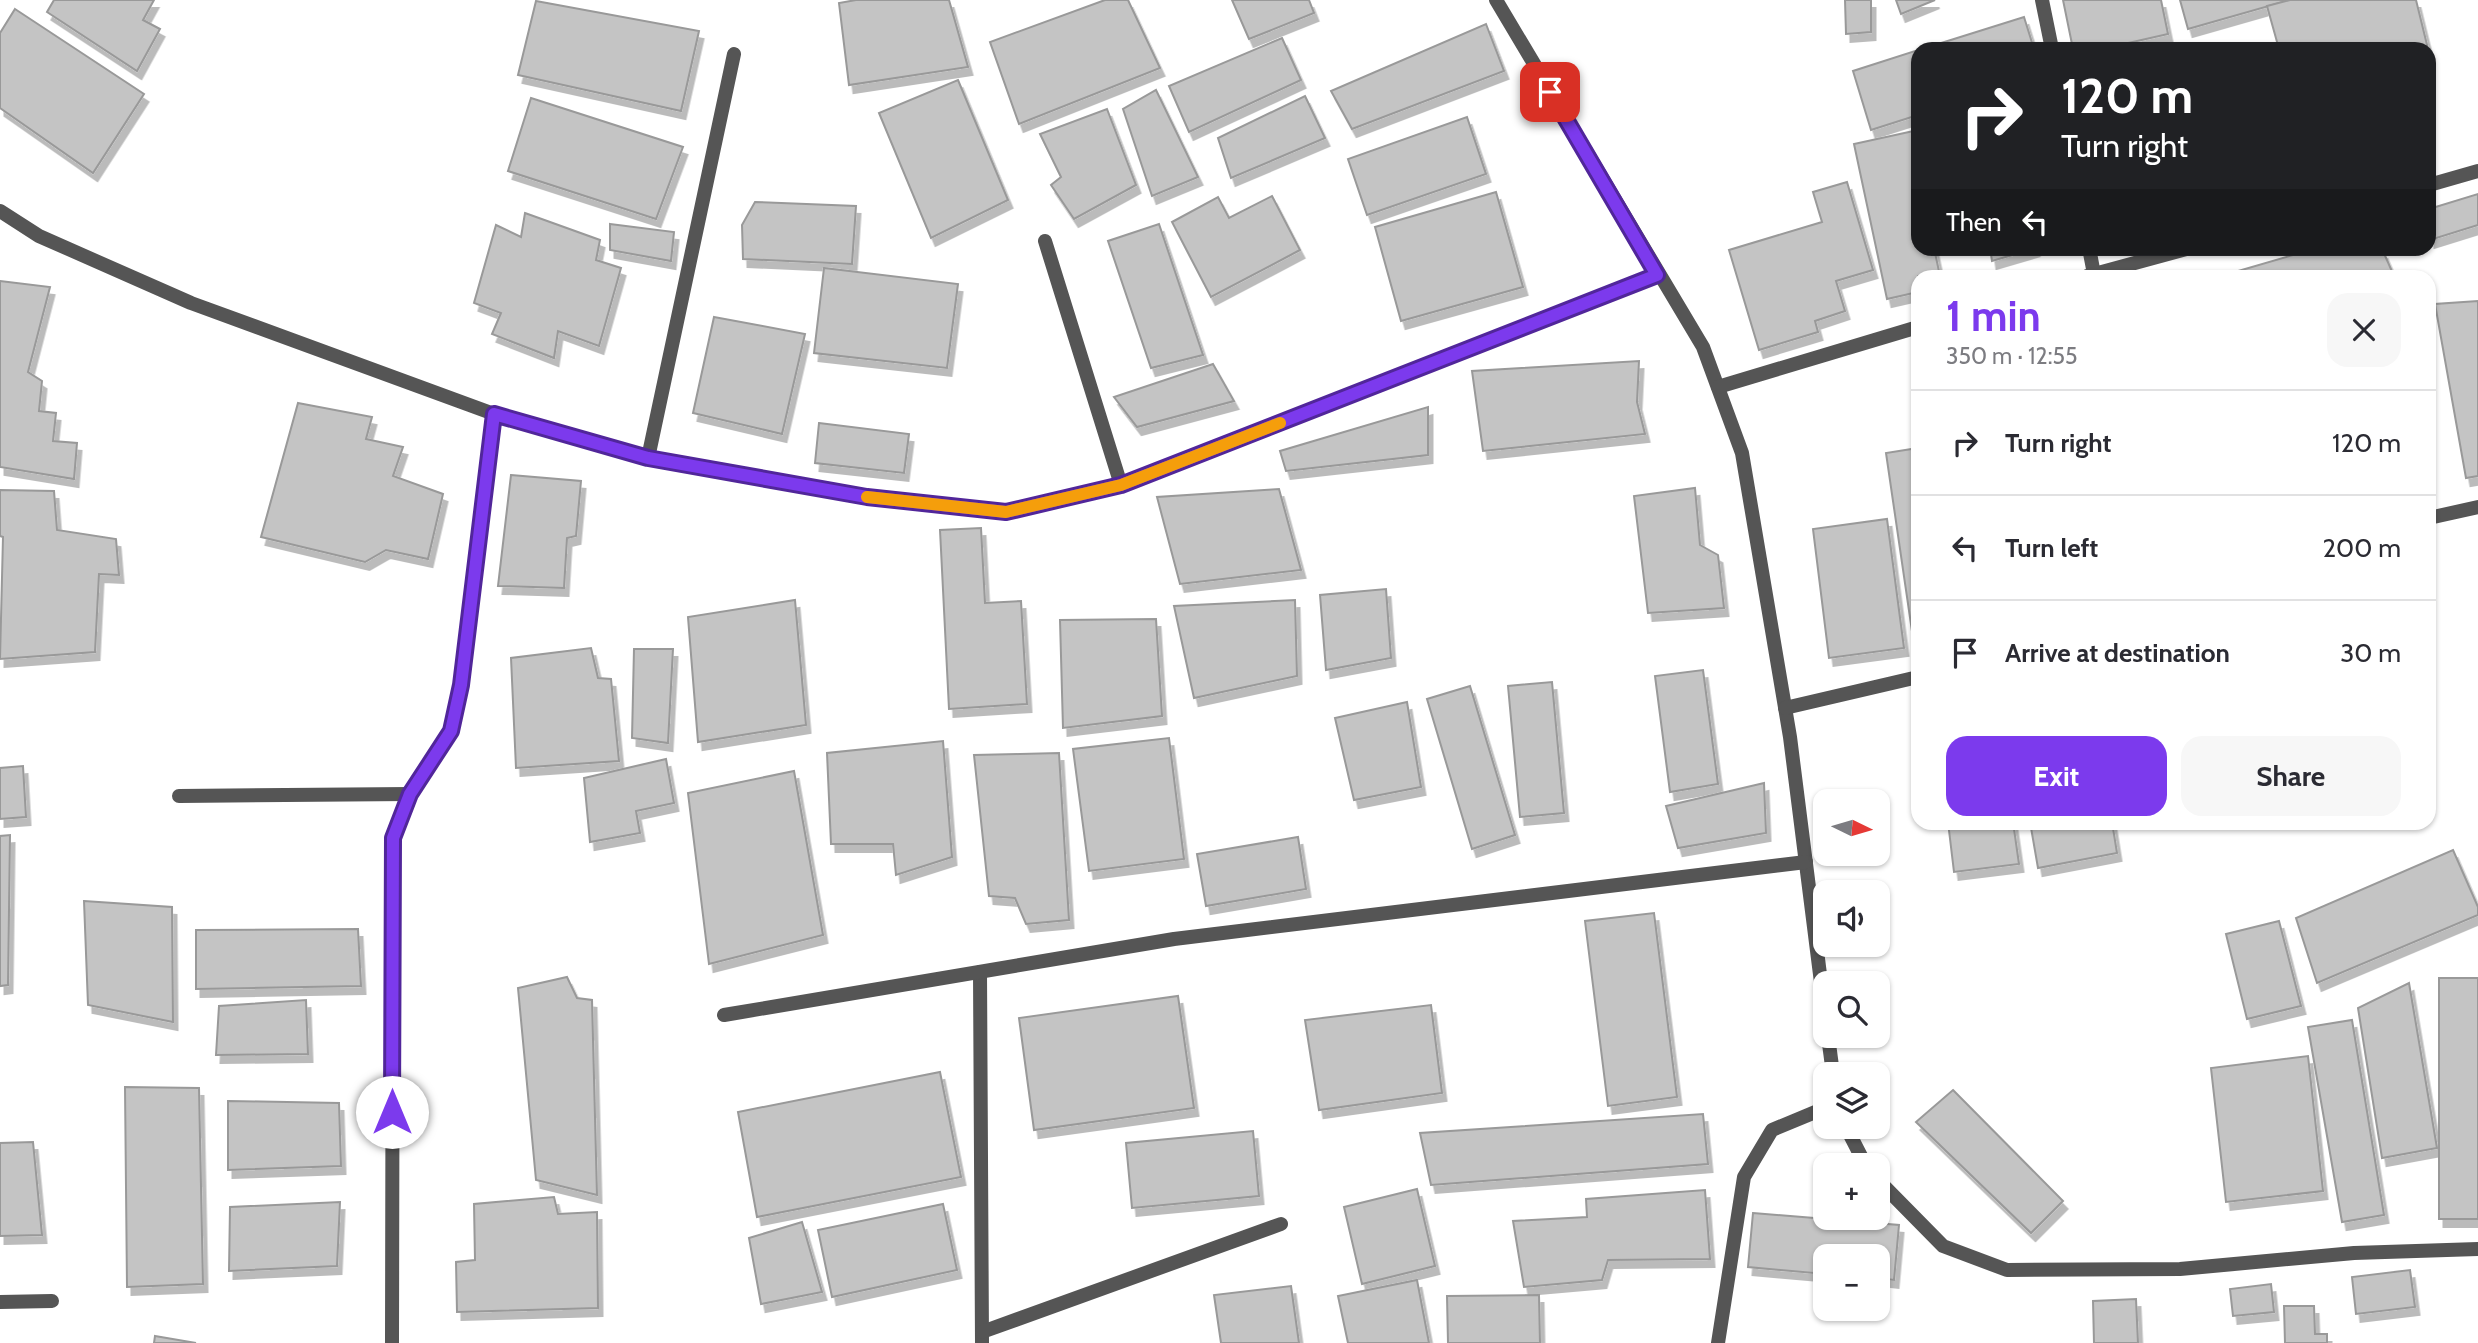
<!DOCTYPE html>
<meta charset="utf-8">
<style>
body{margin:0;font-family:Cabin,sans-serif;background:#f7f7f7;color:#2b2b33;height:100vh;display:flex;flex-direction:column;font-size:26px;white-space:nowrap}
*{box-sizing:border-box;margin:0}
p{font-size:23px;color:#7c7c81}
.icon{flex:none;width:38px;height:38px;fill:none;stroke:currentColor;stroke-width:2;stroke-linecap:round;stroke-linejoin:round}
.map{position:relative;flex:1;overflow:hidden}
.details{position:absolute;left:1911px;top:270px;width:525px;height:560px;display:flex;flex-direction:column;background:#fff;border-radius:21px;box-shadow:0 2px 5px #0004}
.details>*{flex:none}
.hud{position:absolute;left:1911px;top:42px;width:525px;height:214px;border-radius:21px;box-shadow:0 2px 5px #0004;background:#202124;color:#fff;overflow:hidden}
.needle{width:46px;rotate:95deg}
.controls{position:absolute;left:1813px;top:789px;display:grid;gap:14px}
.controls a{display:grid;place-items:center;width:77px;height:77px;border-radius:14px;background:#fff;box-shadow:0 2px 5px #0004;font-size:35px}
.pin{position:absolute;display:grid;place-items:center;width:60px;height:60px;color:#fff;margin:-30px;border-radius:14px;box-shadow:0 4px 10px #0006}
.me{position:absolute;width:77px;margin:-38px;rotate:0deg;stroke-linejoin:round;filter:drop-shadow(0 0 5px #0008)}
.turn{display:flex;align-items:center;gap:24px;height:147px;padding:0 35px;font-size:32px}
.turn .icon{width:91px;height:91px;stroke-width:2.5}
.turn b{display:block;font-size:49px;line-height:60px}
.then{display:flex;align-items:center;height:66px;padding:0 35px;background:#0003;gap:14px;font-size:26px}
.round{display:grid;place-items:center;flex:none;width:74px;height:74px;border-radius:21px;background:#f7f7f7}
.headline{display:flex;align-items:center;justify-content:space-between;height:119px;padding:0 35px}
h1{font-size:42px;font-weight:700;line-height:52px;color:#7c3aed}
.primary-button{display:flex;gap:14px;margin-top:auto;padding:14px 35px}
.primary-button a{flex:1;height:80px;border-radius:21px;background:#7c3aed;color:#fff;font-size:28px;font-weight:700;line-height:80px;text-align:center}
.primary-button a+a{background:#f7f7f7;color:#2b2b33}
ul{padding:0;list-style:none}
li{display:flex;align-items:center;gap:21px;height:105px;padding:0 35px;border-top:2px solid #e1e1e2}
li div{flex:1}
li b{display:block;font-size:26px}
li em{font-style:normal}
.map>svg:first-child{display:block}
.building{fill:#c4c4c4;stroke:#999;stroke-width:2;filter:url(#shadow)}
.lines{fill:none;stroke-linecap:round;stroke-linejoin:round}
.lane{stroke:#555;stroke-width:14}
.street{stroke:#555;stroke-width:14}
.route-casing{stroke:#51269a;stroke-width:18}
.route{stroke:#7c3aed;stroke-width:12}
.slow{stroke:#f59e0b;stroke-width:12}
</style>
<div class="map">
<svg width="2478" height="1343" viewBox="0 0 2478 1343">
<defs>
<filter id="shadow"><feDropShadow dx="4.5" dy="8" stdDeviation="0" flood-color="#0004"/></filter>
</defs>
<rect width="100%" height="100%" fill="#fff"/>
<!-- building -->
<g class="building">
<path d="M54,0H154L143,20L160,29L137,71L47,12Z"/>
<path d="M856,0H949L968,67L849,85L839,3Z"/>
<path d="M1105,0H1128L1160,68L1019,124L990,42Z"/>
<path d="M1232,0H1309L1314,13L1249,39Z"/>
<path d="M1845,0H1871V32L1846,34Z"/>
<path d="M1896,0H1935L1901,14Z"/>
<path d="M2063,0H2161L2168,34L2115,46L2116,49H2073Z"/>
<path d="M2180,0H2290L2188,29Z"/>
<path d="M2290,0H2416L2428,49H2279L2267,6Z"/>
<path d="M536,1L699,31L681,111L518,75Z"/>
<path d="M15,9L144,94L93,173L0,108V33Z"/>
<path d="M2024,17L2034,49H1922Z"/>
<path d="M1486,24L1504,71L1352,129L1331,91Z"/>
<path d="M1282,38L1301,80L1189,132L1169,86Z"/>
<path d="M1918,50V115L1871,130L1853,71Z"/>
<path d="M958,80L1008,200L931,238L879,113Z"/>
<path d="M1156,90L1198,177L1152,196L1123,109Z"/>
<path d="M1305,96L1325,138L1231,178L1218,138Z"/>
<path d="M531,98L683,147L656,219L508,171Z"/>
<path d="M1107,109L1136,185L1074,219L1051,185L1061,177L1040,134Z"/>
<path d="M1467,117L1486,174L1367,215L1348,159Z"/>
<path d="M1918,130V248H1934L1940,276H1918V292L1887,299L1854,144Z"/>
<path d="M1847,182L1873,270L1836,281L1845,311L1815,321L1818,332L1759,350L1729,250L1822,222L1813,192Z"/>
<path d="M1496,192L1523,287L1401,321L1375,227Z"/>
<path d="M2478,194V225L2430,240L2429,209Z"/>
<path d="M1272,196L1300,250L1211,297L1172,222L1218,197L1229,218Z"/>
<path d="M755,202L856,206L852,264L743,259L742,225Z"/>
<path d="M525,213L600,240L596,260L621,268L599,346L558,331L554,358L492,334L501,313L474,303L496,225L521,237Z"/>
<path d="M610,224L674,232L671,261L610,250Z"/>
<path d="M1159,224L1203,355L1151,368L1108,241Z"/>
<path d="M1990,248H2036L1992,261Z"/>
<path d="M2317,248L2383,251L2394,276H2221Z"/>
<path d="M824,268L958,284L947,368L814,353Z"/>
<path d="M0,281L50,287L28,372L42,381L39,411L56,413L53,441L77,443L74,479L0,467Z"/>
<path d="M2478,301V476L2466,478L2435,304Z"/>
<path d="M714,317L805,334L782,434L693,413Z"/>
<path d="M1639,361L1637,402L1645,434L1483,451L1472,371Z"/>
<path d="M1213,364L1234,401L1137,427L1114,397Z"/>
<path d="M298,403L372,417L366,439L403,447L393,476L443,494L428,559L386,550L365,562L261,537Z"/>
<path d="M1428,407V455L1286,471L1280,451Z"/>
<path d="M819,423L909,434L904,473L815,463Z"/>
<path d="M1918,448V644L1914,645L1886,453Z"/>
<path d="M511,475L581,481L576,536L567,538L564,588L498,586Z"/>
<path d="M1695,488L1700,545L1718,555L1724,608L1648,613L1634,496Z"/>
<path d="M1279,489L1301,570L1180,584L1157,497Z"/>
<path d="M0,490L54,491L57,530L116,539L119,575L99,574L95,652L0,659L3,537L0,536Z"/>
<path d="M1887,519L1904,648L1829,658L1813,529Z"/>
<path d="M981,528L985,603L1021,601L1027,704L949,709L940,530Z"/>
<path d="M1386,589L1391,658L1326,670L1320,595Z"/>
<path d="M795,600L806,725L698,742L688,617Z"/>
<path d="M1295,600L1297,676L1194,698L1174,606Z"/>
<path d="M1156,619L1162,716L1063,728L1060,620Z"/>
<path d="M591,648L598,678L611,679L619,761L516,768L511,658Z"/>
<path d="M634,649H673L668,743L632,738Z"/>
<path d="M1703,670L1718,784L1670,792L1655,676Z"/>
<path d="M1552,682L1564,813L1520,817L1508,686Z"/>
<path d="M1470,686L1515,835L1472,849L1427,699Z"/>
<path d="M1407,702L1421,787L1354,800L1335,718Z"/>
<path d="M1169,738L1184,859L1089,871L1073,749Z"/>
<path d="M943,741L952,857L896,875L893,844H831L827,753Z"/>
<path d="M1059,753L1069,920L1026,924L1015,898L989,896L974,755Z"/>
<path d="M666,759L674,803L636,811L640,833L590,842L584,778Z"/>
<path d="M23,766L26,817L0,819V768Z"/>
<path d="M794,771L823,935L709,964L688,793Z"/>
<path d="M1764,783L1766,833L1678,848L1666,806Z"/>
<path d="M1948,822H2013L2019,864L1954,872Z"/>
<path d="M2030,822H2112L2117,853L2038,868Z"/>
<path d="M10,835L8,985L0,986V836Z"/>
<path d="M1298,837L1306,889L1206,906L1197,854Z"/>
<path d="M2453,850L2478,907V915L2317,983L2296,918Z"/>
<path d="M84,901L172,907L173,1022L88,1005Z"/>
<path d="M1654,913L1677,1097L1608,1106L1585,921Z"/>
<path d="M2279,921L2301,1006L2247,1019L2226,934Z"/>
<path d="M358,929L361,986L196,989V930Z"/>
<path d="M567,977L577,998L592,1000L597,1195L536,1180L518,988Z"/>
<rect x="2439" y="978" width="39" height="241"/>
<path d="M2409,983L2437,1148L2382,1158L2358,1008Z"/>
<path d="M1178,996L1194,1108L1034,1130L1019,1018Z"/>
<path d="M306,1000L308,1054L216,1055L219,1006Z"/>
<path d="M1431,1005L1442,1093L1319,1110L1305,1020Z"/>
<path d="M2352,1020L2384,1215L2342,1222L2308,1027Z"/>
<path d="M2308,1056L2323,1191L2226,1202L2211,1068Z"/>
<path d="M940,1072L961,1177L757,1217L738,1112Z"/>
<path d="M125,1087L199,1088L203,1284L127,1287Z"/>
<path d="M1953,1090L2063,1201L2031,1233L1916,1122Z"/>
<path d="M228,1101L339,1103L341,1166L228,1170Z"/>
<path d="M1703,1114L1708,1164L1431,1185L1420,1133Z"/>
<path d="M1253,1131L1259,1196L1132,1208L1126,1143Z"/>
<path d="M33,1142L42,1235L0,1236V1143Z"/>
<path d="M1417,1189L1435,1266L1362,1284L1344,1207Z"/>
<path d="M1705,1190L1710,1259L1608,1260L1602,1280L1524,1287L1513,1221L1587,1217L1586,1199Z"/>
<path d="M554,1197L558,1214L597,1212L598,1308L457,1312L456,1262L475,1260L474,1204Z"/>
<path d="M340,1202L337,1266L229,1271L230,1207Z"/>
<path d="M943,1204L957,1270L832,1297L818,1230Z"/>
<path d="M1753,1213L1899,1225L1894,1280L1878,1278V1256H1825V1274L1748,1267Z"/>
<path d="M802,1222L822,1292L761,1304L749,1238Z"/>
<path d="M2410,1270L2415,1307L2356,1314L2352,1277Z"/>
<path d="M1417,1280L1429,1343H1348L1338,1296Z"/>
<path d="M2271,1284L2274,1312L2233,1316L2230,1289Z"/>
<path d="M1291,1286L1299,1343H1221L1214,1295Z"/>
<path d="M1539,1295L1540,1343H1448L1447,1296Z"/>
<path d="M2136,1299L2138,1343H2094L2093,1301Z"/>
<path d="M2284,1306H2314L2315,1334H2327V1343H2285Z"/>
<path d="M155,1336L196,1343H154Z"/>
</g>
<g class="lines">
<!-- lane -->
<path class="lane" d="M1045,241L1121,485"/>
<!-- street -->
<g class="street">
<path d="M1496,0L1703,347L1742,453L1790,737L1825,1014"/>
<path d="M2042,0L2052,49"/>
<path d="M2429,185L2478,171"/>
<path d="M0,211L39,236L191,303L494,414L648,458L867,497L1006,512L1121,485L1657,275"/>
<path d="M2089,248L2094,274"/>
<path d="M2087,276L2190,248"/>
<path d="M1718,387L1918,327"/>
<path d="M648,458L734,54"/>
<path d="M2429,518L2478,507"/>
<path d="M1785,708L1918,677"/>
<path d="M179,796L410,794"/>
<path d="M980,972L982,1343"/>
<path d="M724,1015L1174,939L1806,862"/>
<path d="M1828,1036L1833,1074"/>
<path d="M1846,1127L1866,1166"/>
<path d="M1878,1180L1943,1246L2007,1270L2180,1269L2354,1253L2478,1249"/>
<path d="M0,1302L52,1301"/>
<path d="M982,1332L1281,1224"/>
<path d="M392,1343L393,838L410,794L451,731L461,685L494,414"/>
<path d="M1718,1343L1744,1177L1772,1130L1825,1108"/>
</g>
</g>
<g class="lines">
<defs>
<path id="route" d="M392,1112L393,838L410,794L451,731L461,685L494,414L648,458L867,497L1006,512L1121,485L1657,275L1550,92"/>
</defs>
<!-- route casing -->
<use href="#route" class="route-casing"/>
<!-- route -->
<use href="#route" class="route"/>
<!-- slow -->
<path class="slow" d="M867,497L1006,512L1121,485L1280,423"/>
</g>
</svg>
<div class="controls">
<a><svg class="needle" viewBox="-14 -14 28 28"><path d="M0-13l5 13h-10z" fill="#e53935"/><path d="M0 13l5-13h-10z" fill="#7c7c81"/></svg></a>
<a><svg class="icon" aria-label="sound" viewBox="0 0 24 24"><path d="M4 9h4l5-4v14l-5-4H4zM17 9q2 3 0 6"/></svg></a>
<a><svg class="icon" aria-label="search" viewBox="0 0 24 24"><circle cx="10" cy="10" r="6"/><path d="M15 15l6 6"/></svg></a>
<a><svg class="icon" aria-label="layers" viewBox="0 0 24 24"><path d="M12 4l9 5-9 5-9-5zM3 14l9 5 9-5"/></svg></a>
<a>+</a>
<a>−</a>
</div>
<div class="pin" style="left:1550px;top:92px;background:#d93025"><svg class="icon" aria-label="arrive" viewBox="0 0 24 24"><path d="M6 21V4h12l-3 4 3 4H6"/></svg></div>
<svg class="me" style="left:392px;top:1112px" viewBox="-20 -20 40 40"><circle r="19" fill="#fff"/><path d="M0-13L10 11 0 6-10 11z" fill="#7c3aed"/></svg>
<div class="hud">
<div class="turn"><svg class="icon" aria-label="right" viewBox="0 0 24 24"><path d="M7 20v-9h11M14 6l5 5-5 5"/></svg><div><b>120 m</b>Turn right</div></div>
<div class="then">Then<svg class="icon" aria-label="left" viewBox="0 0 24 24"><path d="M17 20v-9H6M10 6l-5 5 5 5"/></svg></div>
</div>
<section class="details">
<div class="headline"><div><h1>1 min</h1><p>350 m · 12:55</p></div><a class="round"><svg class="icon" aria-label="close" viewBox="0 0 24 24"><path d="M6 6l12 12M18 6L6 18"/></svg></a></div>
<ul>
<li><svg class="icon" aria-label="right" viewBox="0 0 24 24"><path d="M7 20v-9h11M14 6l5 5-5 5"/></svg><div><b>Turn right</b></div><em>120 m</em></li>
<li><svg class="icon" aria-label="left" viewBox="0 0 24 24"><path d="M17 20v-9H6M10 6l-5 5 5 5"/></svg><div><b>Turn left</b></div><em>200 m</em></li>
<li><svg class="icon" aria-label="arrive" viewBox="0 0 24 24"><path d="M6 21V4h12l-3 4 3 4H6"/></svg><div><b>Arrive at destination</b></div><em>30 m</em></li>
</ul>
<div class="primary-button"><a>Exit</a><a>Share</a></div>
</section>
</div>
